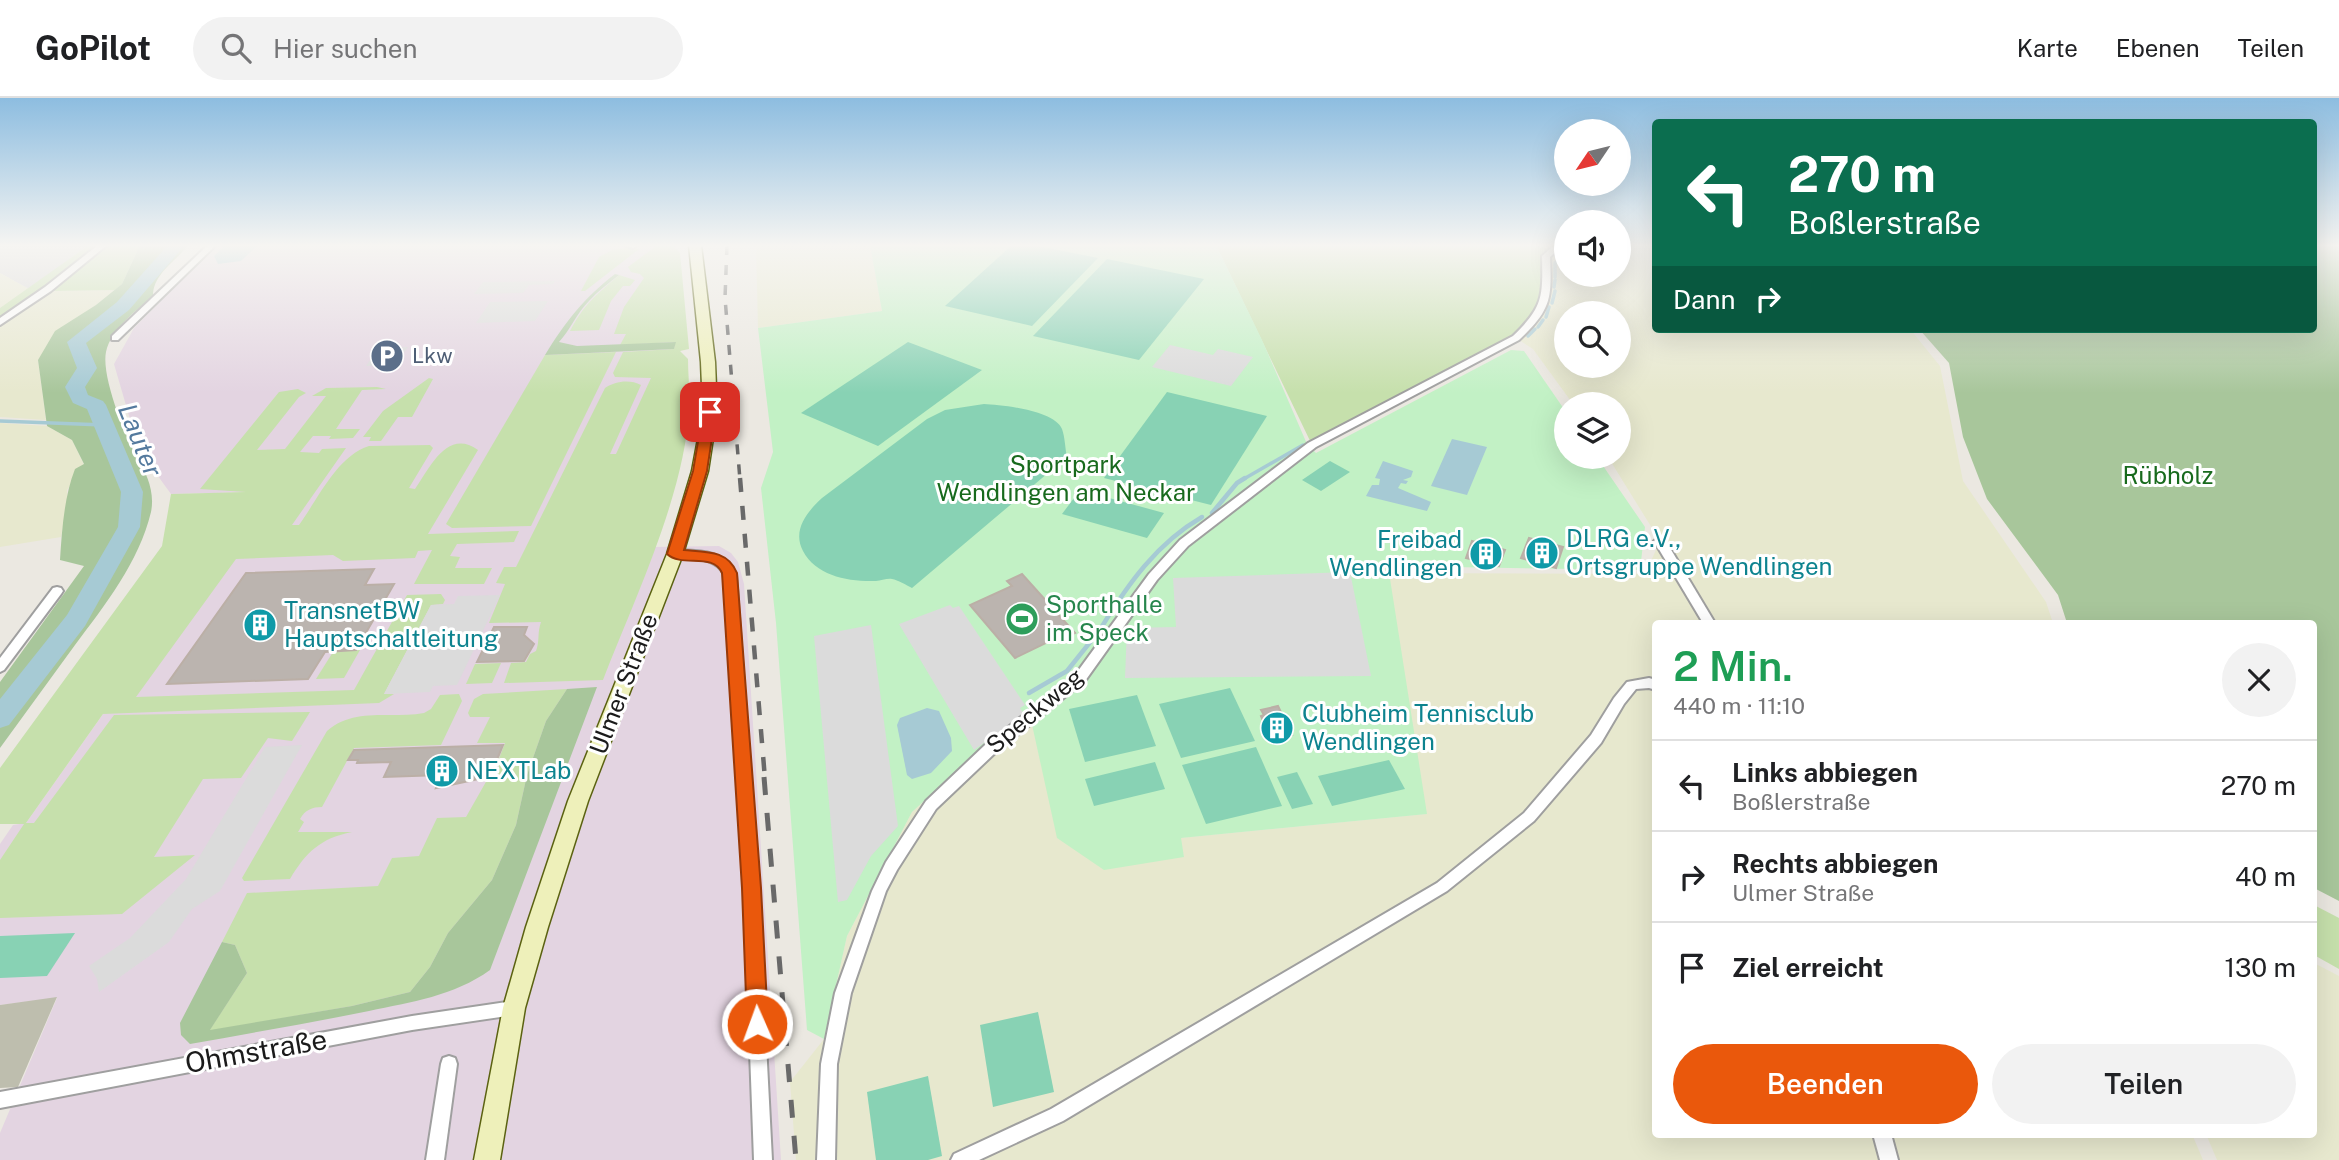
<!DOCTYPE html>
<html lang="de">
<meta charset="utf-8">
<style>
body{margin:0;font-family:"Public Sans",sans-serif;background:#f2f2f2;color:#202124;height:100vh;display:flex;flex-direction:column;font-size:26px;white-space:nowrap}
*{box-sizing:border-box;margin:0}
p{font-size:23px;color:#757577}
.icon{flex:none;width:38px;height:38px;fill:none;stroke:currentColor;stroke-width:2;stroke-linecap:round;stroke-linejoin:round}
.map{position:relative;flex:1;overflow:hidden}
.side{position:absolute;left:1652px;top:522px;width:665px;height:518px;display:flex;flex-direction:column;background:#fff;border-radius:7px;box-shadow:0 7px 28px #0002}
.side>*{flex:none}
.top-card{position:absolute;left:1652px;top:21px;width:665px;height:214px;border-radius:7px;box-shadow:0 7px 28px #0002;background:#0b6e4f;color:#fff;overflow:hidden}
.needle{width:46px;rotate:235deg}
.buttons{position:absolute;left:1554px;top:21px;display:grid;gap:14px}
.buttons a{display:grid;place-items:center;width:77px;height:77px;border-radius:50%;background:#fff;box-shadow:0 7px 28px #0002;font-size:35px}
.pin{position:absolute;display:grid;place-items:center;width:60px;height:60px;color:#fff;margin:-30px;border-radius:14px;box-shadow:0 4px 10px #0006}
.me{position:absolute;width:77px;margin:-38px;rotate:358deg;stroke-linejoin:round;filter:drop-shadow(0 0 5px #0008)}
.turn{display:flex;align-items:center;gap:24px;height:147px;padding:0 21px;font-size:32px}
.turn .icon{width:91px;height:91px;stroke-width:2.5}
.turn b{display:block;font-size:49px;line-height:60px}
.then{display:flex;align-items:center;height:66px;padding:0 21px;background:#0003;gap:14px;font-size:26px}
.round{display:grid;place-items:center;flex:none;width:74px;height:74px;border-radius:37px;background:#f2f2f2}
.head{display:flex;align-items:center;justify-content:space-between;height:119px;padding:0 21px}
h1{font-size:42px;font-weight:600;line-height:52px;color:#1e9e55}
.primary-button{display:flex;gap:14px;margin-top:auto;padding:14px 21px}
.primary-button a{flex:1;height:80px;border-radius:42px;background:#ea580c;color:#fff;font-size:28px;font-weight:600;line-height:80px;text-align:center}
.primary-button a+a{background:#f2f2f2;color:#202124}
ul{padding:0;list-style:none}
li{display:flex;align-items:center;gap:21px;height:91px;padding:0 21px;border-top:2px solid #e0e0e0}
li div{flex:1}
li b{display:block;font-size:26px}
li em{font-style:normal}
header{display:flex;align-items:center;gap:42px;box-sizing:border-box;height:98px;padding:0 35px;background:#fff;border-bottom:2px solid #e0e0e0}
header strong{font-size:33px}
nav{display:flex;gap:38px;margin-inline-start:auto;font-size:24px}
.search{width:490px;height:63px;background:#f2f2f2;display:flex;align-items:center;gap:18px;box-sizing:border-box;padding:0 24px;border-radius:38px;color:#757577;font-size:26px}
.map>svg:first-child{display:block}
.residential{fill:#d9d8d8}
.industrial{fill:#e3d4e1}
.construction{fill:#bebeae}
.farmland{fill:#e7e8ce;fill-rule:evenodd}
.grass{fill:#c6e0ac}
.forest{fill:#a8c69b}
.park{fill:#c2f1c5}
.pitch{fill:#88d2b4}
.parking{fill:#dbdbdb}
.water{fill:#a6cad4}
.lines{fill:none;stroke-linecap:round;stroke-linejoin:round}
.stream-far1{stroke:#a6cad4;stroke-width:3.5}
.stream{stroke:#a6cad4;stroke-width:4.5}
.river{fill:#a6cad4;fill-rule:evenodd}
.building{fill:#bbb4af;stroke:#bbafa6;stroke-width:2}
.street-casing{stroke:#9f9f9f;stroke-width:4}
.secondary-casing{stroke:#5b6211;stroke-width:3}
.street{fill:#fff;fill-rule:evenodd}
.secondary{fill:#eef0ba;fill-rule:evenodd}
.rail-far2{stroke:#696969;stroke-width:3.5;stroke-dasharray:10 10;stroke-linecap:butt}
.rail-far1{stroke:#696969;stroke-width:4.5;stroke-dasharray:14 14;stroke-linecap:butt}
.rail{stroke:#696969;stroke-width:5;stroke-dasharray:18 18;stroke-linecap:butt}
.route{fill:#ea580c;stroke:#983908;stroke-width:2}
.labels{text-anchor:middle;stroke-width:6;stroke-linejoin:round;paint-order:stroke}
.far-service-label{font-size:21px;fill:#4e5e75;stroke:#fff;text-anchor:start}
.park-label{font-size:24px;fill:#186a1d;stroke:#fff}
.culture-label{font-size:24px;fill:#0d838f;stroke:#fff;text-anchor:start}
.leisure-label{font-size:24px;fill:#27864d;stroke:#fff;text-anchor:start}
.street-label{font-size:24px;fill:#1b1b1b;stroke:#fff}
.water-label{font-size:26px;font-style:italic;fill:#547a9e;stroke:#fff}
.near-street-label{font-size:28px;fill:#1b1b1b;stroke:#fff}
</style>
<header>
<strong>GoPilot</strong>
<div class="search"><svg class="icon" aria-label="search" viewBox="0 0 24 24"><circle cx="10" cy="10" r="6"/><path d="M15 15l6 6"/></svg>Hier suchen</div>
<nav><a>Karte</a><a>Ebenen</a><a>Teilen</a></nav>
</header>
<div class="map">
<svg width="2339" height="1062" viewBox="0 0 2339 1062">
<rect width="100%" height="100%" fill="#ebe8e1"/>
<!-- residential -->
<path class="residential" d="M0,147H89L29,191L0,175Z"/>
<!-- industrial -->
<path class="industrial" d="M217,147H678L671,175L678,249L652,449L719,448L731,455L738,464L744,486L781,1062H0V1035L57,900L0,907V746L13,727L26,725L260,394L171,396L139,352L114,266L134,230Z"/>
<!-- construction -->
<path class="construction" d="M57,899L18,989L0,990V907Z"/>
<!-- farmland -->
<g class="farmland">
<path d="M756,147H870L882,213L758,230Z"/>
<path d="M1216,147H1566V177H1619V147H1655L1656,231H1910L1940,268L1963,383L2046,504L2053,525H1656V1036H1882L1889,1062H796L790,984L824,941L847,838L912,714L958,672L1030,612L1184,759L1180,740L1426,716L1385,475L1645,476L1660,443L1608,359H1619V306H1573L1533,251L1516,240L1229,174ZM1566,215H1619V268H1566Z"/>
<path d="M0,175L29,191L0,210Z"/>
<path d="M115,192L38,262L46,322L0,319V227L52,193Z"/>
<path d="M0,325L47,328L72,342L84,367L67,392L68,402L61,439L0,449Z"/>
<path d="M2314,865L2339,878V1062H2217L2206,1036H2314Z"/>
<path d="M1887,1036H2192L2203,1062H1894Z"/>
</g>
<!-- grass -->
<g class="grass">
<path d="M89,147H101L48,189L0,222V210Z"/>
<path d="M109,147H140L122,186L115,192L52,193Z"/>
<path d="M672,147L680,155L689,251L680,253L688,261C688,276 690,293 689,309C686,394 634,502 603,582L504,585L511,565L526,564L530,556L536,553C540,543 537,535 541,524L489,525L505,486L496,485L504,469H516L605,290C615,283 630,281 641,287L610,356H616L651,280L615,279L613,275L623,254L674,251L675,244L620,247L626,236H614L624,209L644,180L640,176L631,174L628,169L656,148Z"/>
<path d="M1216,147H1533L1552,151L1546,158L1547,199L1516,240L1312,347Z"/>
<path d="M631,149L639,151L585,193H581L599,159L612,152Z"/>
<path d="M619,177L635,182L630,188H623L611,203L599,232L570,233C584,206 596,197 619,177Z"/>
<path d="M616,254L531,428L452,430L446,426L545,257Z"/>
<path d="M429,280L433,281L412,319H398L381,343H369L371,339H363L383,313Z"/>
<path d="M377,289L386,291L362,292L336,331H360L353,340L329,341L331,338H313L300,354L319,355L322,351L346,350L292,427H299C318,401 337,358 369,348L430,347L433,350L409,390L415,391C430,370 447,330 478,352L428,436L519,433L514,444L457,446L450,458L460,459L455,470H492L484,486H414L432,452L418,453L415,460L343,463L333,457L236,461L136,599L354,592L407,497L441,496L445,502L443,506L431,507L384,596H394L379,605L103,616L26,725H34L114,617L310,614L292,643L268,640L241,680L203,681L154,759L195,757L122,816L0,820V762L24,726H0V670L162,448L171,396L246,394L200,391L279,294L298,291L306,295L299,299L257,352L285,351L326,298H312L326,290Z"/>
<path d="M360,552L344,580L316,581L333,554Z"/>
<path d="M501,565L492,585L466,586L475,566Z"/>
<path d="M567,591L546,623L527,677L516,727L492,782L448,835L430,869L410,894L352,908L209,933L247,875L235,847L222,844L247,795L378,788L392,760L419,758L437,720L466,719L487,682L495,677L499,670L498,663L505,645H477L490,619H470L468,615L474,601L483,596Z"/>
<path d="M459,596L462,603L441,647L354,650L322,709C312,709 305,712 300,721L304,724L298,734H352C321,740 306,754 290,781L244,783L242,780L327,633C354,609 391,621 424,615L431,611L440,597Z"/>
<path d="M2314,807L2339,820V871L2314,857Z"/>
</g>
<!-- forest -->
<g class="forest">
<path d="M140,147H188C177,163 153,175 153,198C137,212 111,231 106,254C101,278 125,338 137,359C147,376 155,394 151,414C139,464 105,507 75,547C50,581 25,616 0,650V584L84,468L60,462C62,432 64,399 75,371L84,366L72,342L47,328L38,262L55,233L96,207L122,186Z"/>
<path d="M2314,147H2339V803L2314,790V525H2067L2058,497L1987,401L1963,339L1949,265L1919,231H2314Z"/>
<path d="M615,176L619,177C609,185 598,193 589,203C576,216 571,231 559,244L577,248L676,244L674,251L545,257C565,224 585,199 615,176Z"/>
<path d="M597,589L490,872C454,898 411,904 369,913C310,925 250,935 190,946L181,937L180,925L222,844L235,847L247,875L210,932L352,908L410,894L430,869L448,835L492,782L516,727L527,677L546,623L567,591Z"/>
</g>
<!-- park -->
<path class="park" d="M870,147H1216L1262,242L1307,346L1316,355L1511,252L1524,253L1566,314V359H1597L1645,429L1640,472L1388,468L1427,716L1181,740L1184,759L1104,772L1057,740L1029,613L958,672L912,714L847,838L824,941L807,932L776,525L761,390L773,354L758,230L882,213Z"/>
<!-- pitch -->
<g class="pitch">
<path d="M1012,147H1033L1098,160L1032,228L945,208Z"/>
<path d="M1107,161L1204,181L1139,262L1033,238Z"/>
<path d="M908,244L982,272L878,348L801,315Z"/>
<path d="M1167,294L1267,318L1211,407L1104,380Z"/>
<path d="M984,306C1002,307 1054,312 1062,331C1065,339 1065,350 1067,359L912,490C906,487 898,482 892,481C887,480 881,483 876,483C849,484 816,478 803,453C792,432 807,414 822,400L927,321L945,312Z"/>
<path d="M1330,363L1350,374L1321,393L1302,382Z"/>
<path d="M1080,392L1164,415L1147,440L1062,416Z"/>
<path d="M1230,590L1255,643L1181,660L1159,606Z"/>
<path d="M1137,597L1156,648L1085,664L1069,611Z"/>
<path d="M1256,649L1282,708L1206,726L1182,667Z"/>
<path d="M1389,662L1405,691L1332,708L1318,678Z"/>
<path d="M1155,664L1165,691L1094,708L1085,681Z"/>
<path d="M1297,674L1313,706L1292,711L1277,679Z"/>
<path d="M75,835L47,878L0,880V838Z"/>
<path d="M1038,914L1054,994L993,1009L980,927Z"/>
<path d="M928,978L942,1058L928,1062H876L867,994Z"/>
</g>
<!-- parking -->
<g class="parking">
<path d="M555,183L553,186L529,187L523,195L474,196L483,184Z"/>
<path d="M548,203L535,223L476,225L490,204Z"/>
<path d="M1170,247L1213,257L1218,251L1253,259L1231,288L1152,269Z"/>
<path d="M408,249L395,267L366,268L379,250Z"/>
<path d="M1350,474L1371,578L1125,580L1127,530L1176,529L1173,480Z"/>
<path d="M500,497L457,587L433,588L430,594L384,596L431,507L454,506L458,498Z"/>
<path d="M950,507L953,510L959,508L1025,607L1020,610L1024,616L974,652L899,526Z"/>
<path d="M871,527L898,728L871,758L847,802L838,804L814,538Z"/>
<path d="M302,647L220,793L192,811L169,844L99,894L97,881L89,868L130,840L186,781L265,649Z"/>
</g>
<!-- water -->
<g class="water">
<path d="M226,147H258L241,163L218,166L214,158Z"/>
<path d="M1452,341L1487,349L1467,397L1431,388Z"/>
<path d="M1383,363L1413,373L1411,379L1403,382L1408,383L1406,386L1401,385L1398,390L1431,404L1427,413L1366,398L1372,387H1379L1380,381L1375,380Z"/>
<path d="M927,610L939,613L951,640L952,653L931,675L912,681L907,677L897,627L900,620Z"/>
</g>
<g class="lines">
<!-- stream-far1 -->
<g class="stream-far1">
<path d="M1555,179V165L1558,163"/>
<path d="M1554,189L1555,182"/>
<path d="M1552,205L1555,193"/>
<path d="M1546,219L1549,209"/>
<path d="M1538,229L1543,222"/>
<path d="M1528,238L1535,231"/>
<path d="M0,323L104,327"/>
<path d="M1242,382L1303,347"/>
</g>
<!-- stream -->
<g class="stream">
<path d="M1212,415L1237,385L1245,380"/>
<path d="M1101,530C1128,486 1157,445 1202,419"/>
<path d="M1029,595L1067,573L1091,543"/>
</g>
<!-- river -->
<path class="river" d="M168,147H185L129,212L86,245L97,270L85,289L88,297L103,303L106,307L143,394L140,429L85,528L9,627L0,630V601L67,517L118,429L121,394L87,311L73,305L65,289L77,270L67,244L117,204Z"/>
</g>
<!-- building -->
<g class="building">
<path d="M1529,440L1563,449L1556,470L1521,460Z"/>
<path d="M1472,443L1505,452L1499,468L1466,460Z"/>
<path d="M374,471L365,487L394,486L356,552L325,554L308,581L167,586L246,475Z"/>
<path d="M1022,476L1075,535L1060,542L1058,539L1015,560L970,507L1012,488L1007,483Z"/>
<path d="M494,529H527L524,537L534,546L524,563L477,564Z"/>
<path d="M1278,608L1292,637L1271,641L1261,618L1264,617L1261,612Z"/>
<path d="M503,647L496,664L497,671L492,678L436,690L442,677L384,679L391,664L357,665L358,662H348L354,652Z"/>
</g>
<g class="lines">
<defs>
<g id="street">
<path d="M98,147H107L51,193L0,227V220L45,189Z"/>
<path d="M208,147H216L118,242H112V238Z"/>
<path d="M624,147H637L633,150Z"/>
<path d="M1554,147H1563L1550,159C1552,201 1551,212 1519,242L1316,349L1188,448L1157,482L1085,583L995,655L936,711L897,772L886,793L851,895L837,966L835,1062H817L821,966L835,895L872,793L886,764L926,703L985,647L1075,577L1149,476L1180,442L1308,345L1513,238C1543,209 1543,199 1542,158Z"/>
<path d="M1660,439L1664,440L1715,525H1703L1654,443Z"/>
<path d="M675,452C701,453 721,451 736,476L758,790L772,1062H754L744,790L724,476C712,456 690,463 671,459L669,456Z"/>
<path d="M57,489L61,490L63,493L61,496L4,572L0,574V560L53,490Z"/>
<path d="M1649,580L1656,582V592L1649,590L1636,591L1624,606L1601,645L1534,723L1447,793L1063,1023L979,1062H951L954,1056L1051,1011L1437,785L1524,715L1591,637L1614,600L1627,584Z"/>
<path d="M514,903L520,905L522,910L520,915L514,917L412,932L0,1010V994L412,918Z"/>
<path d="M449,958L455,960L457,966L444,1062H426L441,966L443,960Z"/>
<path d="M1873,1036H1891L1898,1062H1880Z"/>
</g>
<path id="secondary" d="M689,147H701L715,264L717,314L708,373L683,456L588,703L548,829L525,910L500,1062H474L503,910L526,829L568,703L667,456L692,373L703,314L701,264Z"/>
</defs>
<!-- street casing -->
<use href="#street" class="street-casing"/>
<!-- secondary casing -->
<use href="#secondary" class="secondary-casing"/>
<!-- street -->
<use href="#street" class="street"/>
<!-- secondary -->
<use href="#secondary" class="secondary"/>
<!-- rail-far2 -->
<path class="rail-far2" d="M727,147L725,200L740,382"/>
<!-- rail-far1 -->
<path class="rail-far1" d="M740,380L765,681"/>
<!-- rail -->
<path class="rail" d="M764,679L796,1062"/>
</g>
<!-- sky -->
<linearGradient id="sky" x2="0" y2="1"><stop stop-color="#8dbde0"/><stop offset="0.5" stop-color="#f6f5f2"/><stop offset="1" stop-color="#f6f5f2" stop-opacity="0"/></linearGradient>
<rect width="2339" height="295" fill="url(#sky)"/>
<!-- route -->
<path class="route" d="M710,310L716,314L707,373L684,452C706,454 728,452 737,475L761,790L768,926L764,933L757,936L750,933L747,926L742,790L722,475C713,454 682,470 667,456L693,373L703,314Z"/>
<!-- icons -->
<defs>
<symbol id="parking-disc" viewBox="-11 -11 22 22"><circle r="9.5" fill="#5c6f8a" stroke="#fff"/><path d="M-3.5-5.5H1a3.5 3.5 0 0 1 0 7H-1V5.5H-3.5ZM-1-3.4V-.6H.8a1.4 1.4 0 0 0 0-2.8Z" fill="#fff"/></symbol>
<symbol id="building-disc" viewBox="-11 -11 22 22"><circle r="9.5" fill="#0f9aa8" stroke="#fff"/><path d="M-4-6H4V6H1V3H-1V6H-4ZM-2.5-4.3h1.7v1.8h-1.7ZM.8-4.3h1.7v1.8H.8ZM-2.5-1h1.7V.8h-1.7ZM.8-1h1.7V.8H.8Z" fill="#fff"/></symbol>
<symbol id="stadium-disc" viewBox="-11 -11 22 22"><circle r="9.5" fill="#2e9e5b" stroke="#fff"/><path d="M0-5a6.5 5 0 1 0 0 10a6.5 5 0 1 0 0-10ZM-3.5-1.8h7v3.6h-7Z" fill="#fff"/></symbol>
</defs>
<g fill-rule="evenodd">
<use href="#parking-disc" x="368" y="239" width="38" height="38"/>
<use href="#building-disc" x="1523" y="436" width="38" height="38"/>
<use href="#building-disc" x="1467" y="437" width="38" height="38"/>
<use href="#stadium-disc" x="1003" y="502" width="38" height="38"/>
<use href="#building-disc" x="241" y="508" width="38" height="38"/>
<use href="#building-disc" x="1258" y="611" width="38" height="38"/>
<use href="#building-disc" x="423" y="654" width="38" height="38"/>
</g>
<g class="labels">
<!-- far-service labels -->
<g class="far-service-label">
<text x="412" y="265">Lkw</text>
</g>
<!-- park labels -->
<g class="park-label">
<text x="1066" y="375">Sportpark<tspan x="1066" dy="28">Wendlingen am Neckar</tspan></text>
<text x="2168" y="386">Rübholz</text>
</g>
<!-- culture labels -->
<g class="culture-label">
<text x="1566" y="449">DLRG e.V.,<tspan x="1566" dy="28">Ortsgruppe Wendlingen</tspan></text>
<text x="1462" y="450" text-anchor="end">Freibad<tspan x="1462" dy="28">Wendlingen</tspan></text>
<text x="284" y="521">TransnetBW<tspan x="284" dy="28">Hauptschaltleitung</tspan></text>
<text x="1302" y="624">Clubheim Tennisclub<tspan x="1302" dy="28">Wendlingen</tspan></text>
<text x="466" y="681">NEXTLab</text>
</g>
<!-- leisure labels -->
<g class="leisure-label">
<text x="1046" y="515">Sporthalle<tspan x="1046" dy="28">im Speck</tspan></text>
</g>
<!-- street labels -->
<g class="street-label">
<text transform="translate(624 586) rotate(-69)" y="8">Ulmer Straße</text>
<text transform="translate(1035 613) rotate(-40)" y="8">Speckweg</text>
</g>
<!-- water labels -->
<g class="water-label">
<text transform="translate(140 342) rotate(68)" y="9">Lauter</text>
</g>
<!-- near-street labels -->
<g class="near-street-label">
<text transform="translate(256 953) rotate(-10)" y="10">Ohmstraße</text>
</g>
</g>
</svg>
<div class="buttons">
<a><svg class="needle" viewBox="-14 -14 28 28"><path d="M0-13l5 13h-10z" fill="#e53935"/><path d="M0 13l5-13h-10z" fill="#757577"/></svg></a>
<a><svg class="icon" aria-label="sound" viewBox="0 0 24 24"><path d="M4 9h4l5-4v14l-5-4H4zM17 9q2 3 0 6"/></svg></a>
<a><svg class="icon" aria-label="search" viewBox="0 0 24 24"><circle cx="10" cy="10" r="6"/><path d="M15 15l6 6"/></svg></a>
<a><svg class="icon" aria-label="layers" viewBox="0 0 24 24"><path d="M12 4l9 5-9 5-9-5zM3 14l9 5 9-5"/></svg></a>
</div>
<div class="pin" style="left:710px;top:314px;background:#d93025"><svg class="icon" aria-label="arrive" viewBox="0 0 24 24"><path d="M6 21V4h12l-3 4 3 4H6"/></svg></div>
<svg class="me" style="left:757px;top:926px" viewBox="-20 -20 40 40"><circle r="17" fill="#ea580c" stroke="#fff" stroke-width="3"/><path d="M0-11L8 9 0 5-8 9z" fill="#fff"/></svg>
<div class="top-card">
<div class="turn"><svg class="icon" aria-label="left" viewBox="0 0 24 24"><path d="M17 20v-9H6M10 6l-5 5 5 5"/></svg><div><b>270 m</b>Boßlerstraße</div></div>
<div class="then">Dann<svg class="icon" aria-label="right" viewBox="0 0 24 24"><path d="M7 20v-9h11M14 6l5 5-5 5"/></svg></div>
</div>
<section class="side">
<div class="head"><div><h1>2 Min.</h1><p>440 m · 11:10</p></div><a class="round"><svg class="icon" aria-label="close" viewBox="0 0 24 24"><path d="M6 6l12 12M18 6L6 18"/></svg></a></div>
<ul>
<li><svg class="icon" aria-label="left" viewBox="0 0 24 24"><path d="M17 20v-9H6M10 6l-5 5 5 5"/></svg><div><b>Links abbiegen</b><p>Boßlerstraße</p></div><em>270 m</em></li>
<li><svg class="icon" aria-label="right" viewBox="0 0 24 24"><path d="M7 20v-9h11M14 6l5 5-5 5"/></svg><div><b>Rechts abbiegen</b><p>Ulmer Straße</p></div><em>40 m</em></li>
<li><svg class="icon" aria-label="arrive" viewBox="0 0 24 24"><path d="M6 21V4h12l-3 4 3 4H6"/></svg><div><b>Ziel erreicht</b></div><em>130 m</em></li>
</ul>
<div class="primary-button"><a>Beenden</a><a>Teilen</a></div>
</section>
</div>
